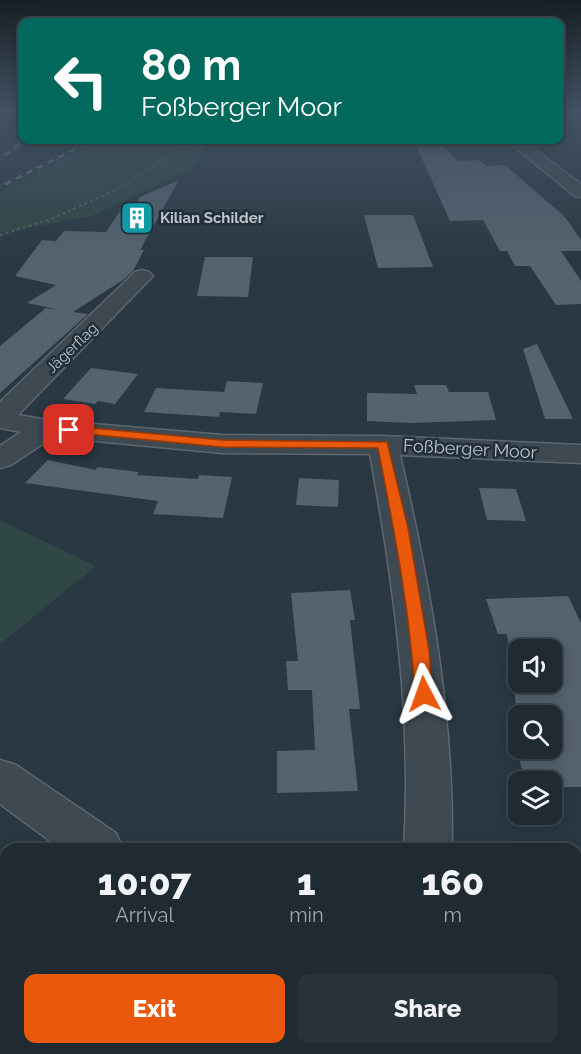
<!DOCTYPE html>
<meta charset="utf-8">
<style>
body{margin:0;font-family:Raleway,sans-serif;background:#27323a;color:#f1f3f6;height:100vh;display:flex;flex-direction:column;font-size:22px;white-space:nowrap}
*{box-sizing:border-box;margin:0}
p{font-size:20px;color:#a1a7ac}
.icon{flex:none;width:33px;height:33px;fill:none;stroke:currentColor;stroke-width:2;stroke-linecap:round;stroke-linejoin:round}
.map{position:relative;flex:1;overflow:hidden}
.drawer{position:absolute;left:0px;top:843px;width:582px;height:212px;display:flex;flex-direction:column;background:#1f2a32;border-radius:18px 18px 0 0;box-shadow:0 3px 15px #0003,0 0 0 2px #3c464d}
.drawer>*{flex:none}
.guide{position:absolute;left:18px;top:18px;width:546px;height:126px;border-radius:12px;box-shadow:0 3px 15px #0003,0 0 0 2px #3c464d;background:#00695c;color:#fff;overflow:hidden}
.buttons{position:absolute;left:508px;top:639px;display:grid;gap:12px}
.buttons a{display:grid;place-items:center;width:54px;height:54px;border-radius:12px;background:#1f2a32;box-shadow:0 3px 15px #0003,0 0 0 2px #3c464d;font-size:30px}
.pin{position:absolute;display:grid;place-items:center;width:51px;height:51px;color:#fff;margin:-26px;border-radius:12px;box-shadow:0 3px 9px #0006}
.me{position:absolute;width:66px;margin:-33px;rotate:356deg;stroke-linejoin:round;filter:drop-shadow(0 0 4px #0008)}
.turn{display:flex;align-items:center;gap:21px;height:126px;padding:0 24px;font-size:27px}
.turn .icon{width:78px;height:78px;stroke-width:2.5}
.turn b{display:block;font-size:42px;line-height:51px}
.eta{display:flex;justify-content:space-evenly;align-items:center;height:102px;text-align:center}
.eta b{font-size:36px;font-weight:800;line-height:42px}
.button{display:flex;gap:12px;margin-top:auto;padding:12px 24px}
.button a{flex:1;height:69px;border-radius:12px;background:#ea580c;color:#fff;font-size:24px;font-weight:800;line-height:69px;text-align:center}
.button a+a{background:#27323a;color:#f1f3f6}
.map>svg:first-child{display:block}
.green{fill:#2f4745}
.building{fill:#55636f;fill-rule:evenodd}
.lines{fill:none;stroke-linecap:round;stroke-linejoin:round}
.minor-casing{stroke:#5c6770;stroke-width:3}
.path-far1{stroke:#4e6363;stroke-width:1.5;stroke-dasharray:2 2;stroke-linecap:butt}
.path{stroke:#4e6363;stroke-width:2;stroke-dasharray:3 3;stroke-linecap:butt}
.minor{fill:#3e4952;fill-rule:evenodd}
.rail-casing{stroke:#62707b;stroke-width:3}
.rail{stroke:#222e38;stroke-width:2;stroke-dasharray:6;stroke-linecap:butt}
.route{fill:#ea580c;stroke:#983908;stroke-width:1.5}
.labels{text-anchor:middle;stroke-width:5;stroke-linejoin:round;paint-order:stroke}
.far-poi-label{font-size:15px;font-weight:bold;fill:#bbc4cc;stroke:#222e38;text-anchor:start}
.far-street-label{font-size:15px;fill:#bbc4cc;stroke:#222e38}
.street-label{font-size:18px;fill:#bbc4cc;stroke:#222e38}
</style>
<div class="map">
<svg width="581" height="1054" viewBox="0 0 581 1054">
<rect width="100%" height="100%" fill="#293842"/>
<!-- green -->
<g class="green">
<path d="M98,140H210L192,169L91,216L0,233V191Z"/>
<path d="M0,520L96,566L0,644Z"/>
<path d="M136,1048H306L315,1054H132Z"/>
</g>
<!-- building -->
<g class="building">
<path d="M445,147L457,161L479,160L486,166L505,165L565,217L581,240V251H561L581,281V304L556,305L530,266H515L507,251H500L483,220L450,221L417,148Z"/>
<path d="M179,180L140,250H144L133,271L123,280L73,312L88,314L0,393V346L46,308L60,310L27,303L56,285L15,276L42,240L56,241L64,231L106,232L124,205H135L140,197Z"/>
<path d="M364,215H413L433,267L378,268Z"/>
<path d="M205,257H253L248,297L197,296Z"/>
<path d="M537,344L573,419H545L523,349Z"/>
<path d="M91,368L138,374L115,404L98,401L95,404L63,399Z"/>
<path d="M227,381L263,383L256,414L220,412L219,417L144,412L156,388L224,392Z"/>
<path d="M414,385H446L449,392H488L496,420L412,423L367,421V393L417,394Z"/>
<path d="M48,460L96,470L97,467L139,472L137,475L198,479L199,475L232,477L223,518L153,514L158,501L25,483Z"/>
<path d="M299,478L339,480L338,507L296,505Z"/>
<path d="M479,488L516,489L526,521L487,520Z"/>
<path d="M350,590L355,620H350L360,709H349L358,791L277,793V751L315,750L312,690H288L286,661H298L291,593Z"/>
<path d="M568,596L581,623V787H552V782H525L515,741H519V748H552V716H519V728L507,634H498L486,599ZM519,650H552V682H519Z"/>
</g>
<g class="lines">
<defs>
<g id="minor">
<rect x="560" y="112" width="21" height="5"/>
<path d="M506,140H522L581,184V197L575,196Z"/>
<path d="M142,270L149,272L153,276L149,280L18,415L47,420L222,435L383,436L581,445V463L400,455C430,585 454,714 452,849H404C412,715 394,585 370,454L222,453L53,437L11,465L0,468V446L21,432L0,428V402L135,272Z"/>
<path d="M0,760L16,765L116,833L123,849H61L0,804Z"/>
<path d="M51,1048H112L109,1054H49Z"/>
<path d="M330,1048H443L442,1054H333Z"/>
</g>
</defs>
<!-- minor casing -->
<use href="#minor" class="minor-casing"/>
<!-- path-far1 -->
<path class="path-far1" d="M115,191L197,140"/>
<!-- path -->
<path class="path" d="M0,235L52,219L117,189"/>
<!-- minor -->
<use href="#minor" class="minor"/>
<defs>
<g id="rail">
<path d="M0,159L25,140"/>
<path d="M0,187L93,140"/>
</g>
</defs>
<!-- rail casing -->
<use href="#rail" class="rail-casing"/>
<!-- rail -->
<use href="#rail" class="rail"/>
</g>
<!-- sky -->
<linearGradient id="sky" x2="0" y2="1"><stop stop-color="#171f24"/><stop offset="0.43" stop-color="#435365"/><stop offset="1" stop-color="#435365" stop-opacity="0"/></linearGradient>
<rect width="581" height="259" fill="url(#sky)"/>
<!-- route -->
<path class="route" d="M69,426L222,440L387,442L408,528L429,650L432,694L430,699L424,701L418,699L415,694C410,611 394,529 378,448L222,447L65,432V427Z"/>
<!-- icons -->
<defs>
<symbol id="building-square" viewBox="-11 -11 22 22"><rect x="-9" y="-9" width="18" height="18" rx="4" fill="#0f9aa8" stroke="#222e38"/><path d="M-4-6H4V6H1V3H-1V6H-4ZM-2.5-4.3h1.7v1.8h-1.7ZM.8-4.3h1.7v1.8H.8ZM-2.5-1h1.7V.8h-1.7ZM.8-1h1.7V.8H.8Z" fill="#fff"/></symbol>
</defs>
<g fill-rule="evenodd">
<use href="#building-square" x="118" y="199" width="38" height="38"/>
</g>
<g class="labels">
<!-- far-poi labels -->
<g class="far-poi-label">
<text x="160" y="223">Kilian Schilder</text>
</g>
<!-- far-street labels -->
<g class="far-street-label">
<text transform="translate(72 348) rotate(-44)" y="5">Jägerflag</text>
</g>
<!-- street labels -->
<g class="street-label">
<text transform="translate(470 449) rotate(3)" y="6">Foßberger Moor</text>
</g>
</g>
</svg>
<div class="buttons">
<a><svg class="icon" aria-label="sound" viewBox="0 0 24 24"><path d="M4 9h4l5-4v14l-5-4H4zM17 9q2 3 0 6"/></svg></a>
<a><svg class="icon" aria-label="search" viewBox="0 0 24 24"><circle cx="10" cy="10" r="6"/><path d="M15 15l6 6"/></svg></a>
<a><svg class="icon" aria-label="layers" viewBox="0 0 24 24"><path d="M12 4l9 5-9 5-9-5zM3 14l9 5 9-5"/></svg></a>
</div>
<div class="pin" style="left:69px;top:430px;background:#d93025"><svg class="icon" aria-label="arrive" viewBox="0 0 24 24"><path d="M6 21V4h12l-3 4 3 4H6"/></svg></div>
<svg class="me" style="left:424px;top:694px" viewBox="-20 -20 40 40"><path d="M0-17L14 15 0 8-14 15z" fill="#ea580c" stroke="#fff" stroke-width="4"/></svg>
<div class="guide">
<div class="turn"><svg class="icon" aria-label="left" viewBox="0 0 24 24"><path d="M17 20v-9H6M10 6l-5 5 5 5"/></svg><div><b>80 m</b>Foßberger Moor</div></div>
</div>
<section class="drawer">
<div class="eta">
<div><b>10:07</b><p>Arrival</p></div>
<div><b>1</b><p>min</p></div>
<div><b>160</b><p>m</p></div>
</div>
<div class="button"><a>Exit</a><a>Share</a></div>
</section>
</div>
